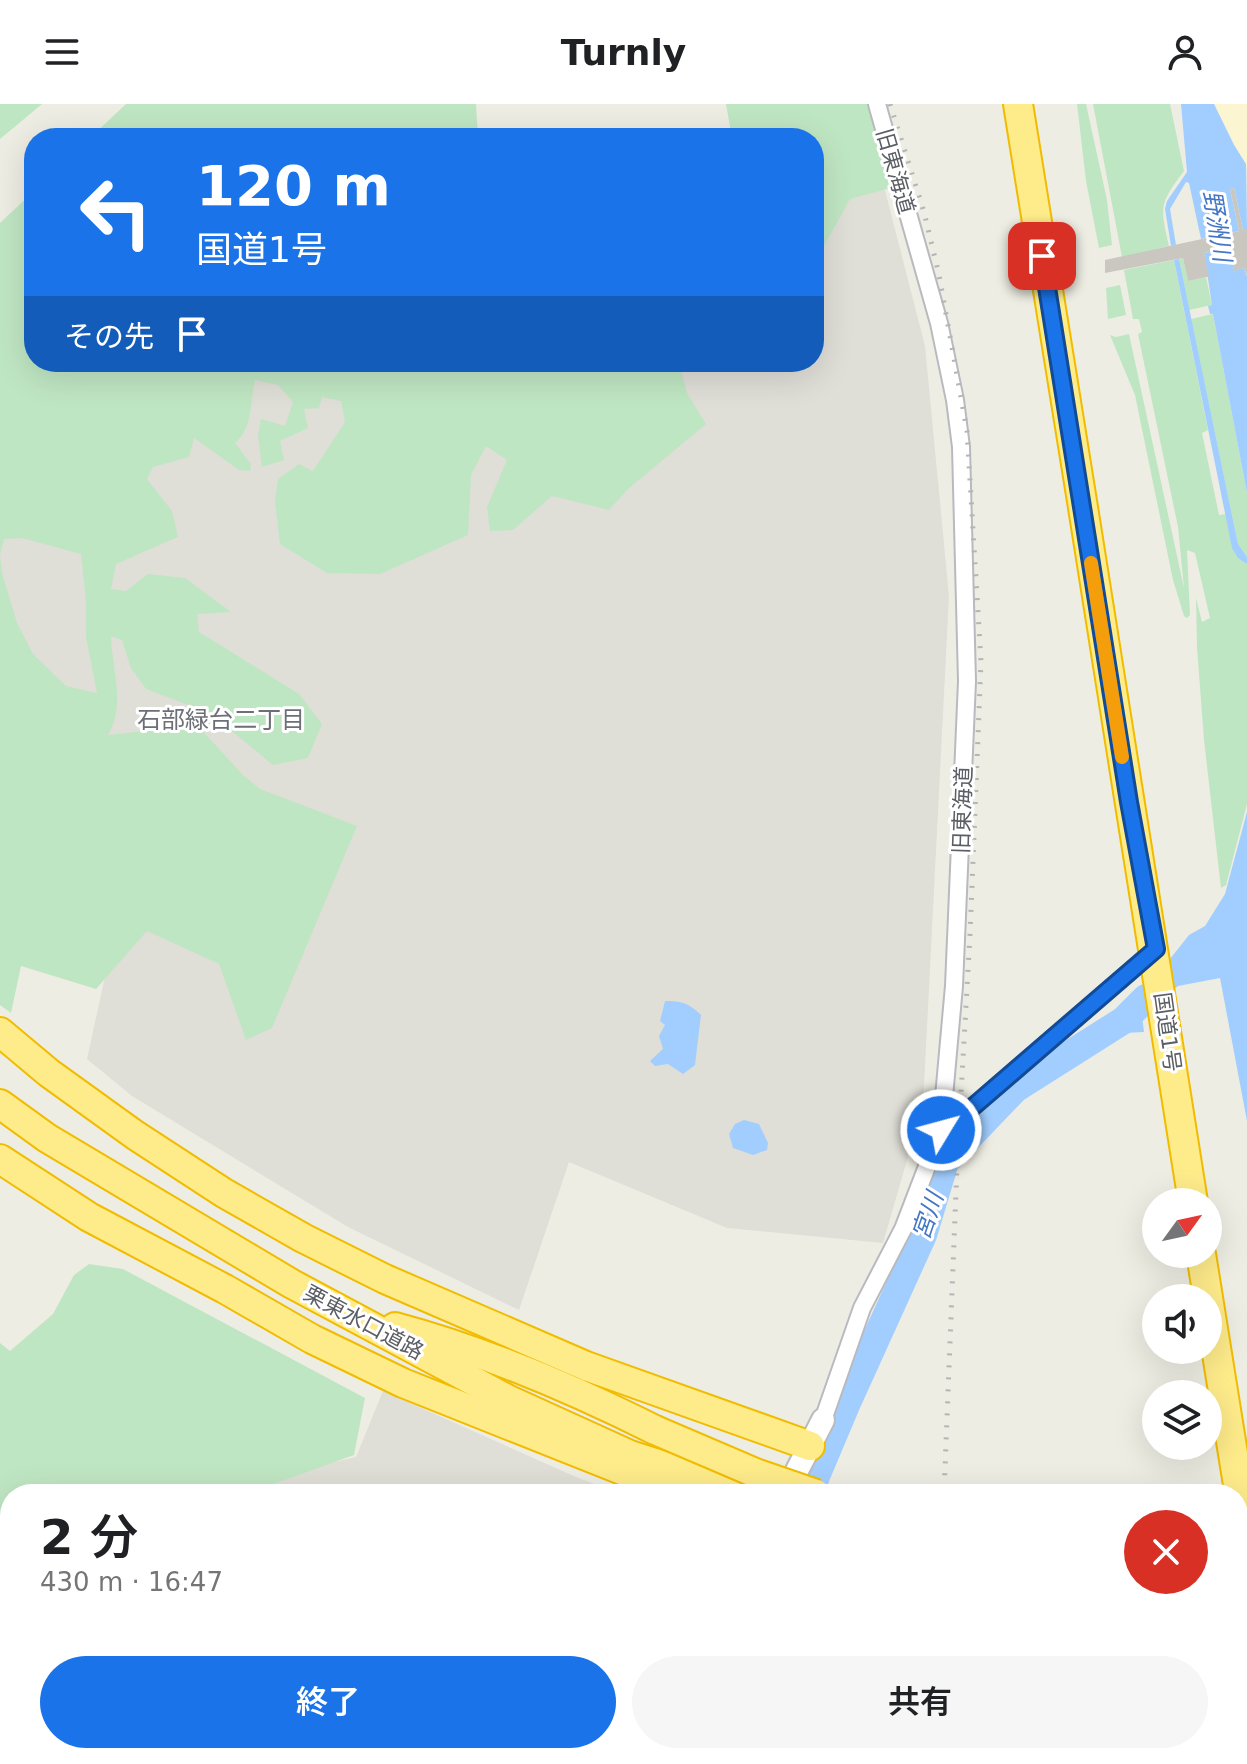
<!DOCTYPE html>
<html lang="ja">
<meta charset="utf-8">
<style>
body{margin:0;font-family:"DejaVu Sans","Noto Sans JP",sans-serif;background:#f6f6f6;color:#202124;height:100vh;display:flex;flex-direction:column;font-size:30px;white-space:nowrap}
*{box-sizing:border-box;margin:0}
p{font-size:26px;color:#757577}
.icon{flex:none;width:44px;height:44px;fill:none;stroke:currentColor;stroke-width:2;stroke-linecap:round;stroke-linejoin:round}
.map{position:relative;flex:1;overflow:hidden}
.details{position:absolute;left:0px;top:1380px;width:1248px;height:280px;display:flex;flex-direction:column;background:#fff;border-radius:32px 32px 0 0;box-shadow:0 8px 32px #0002}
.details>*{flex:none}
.hud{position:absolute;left:24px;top:24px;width:800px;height:244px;border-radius:32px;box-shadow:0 8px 32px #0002;background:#1a73e8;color:#fff;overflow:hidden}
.needle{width:52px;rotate:57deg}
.fabs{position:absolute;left:1142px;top:1084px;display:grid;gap:16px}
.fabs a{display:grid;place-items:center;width:80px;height:80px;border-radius:50%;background:#fff;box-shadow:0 8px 32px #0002;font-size:40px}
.pin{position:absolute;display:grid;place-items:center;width:68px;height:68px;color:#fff;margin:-34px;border-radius:16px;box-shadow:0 4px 12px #0006}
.me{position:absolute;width:88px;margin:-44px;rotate:53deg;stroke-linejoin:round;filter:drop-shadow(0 0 6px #0008)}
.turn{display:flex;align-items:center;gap:28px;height:168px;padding:0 40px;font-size:36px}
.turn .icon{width:104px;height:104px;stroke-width:2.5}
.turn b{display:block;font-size:56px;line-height:68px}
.then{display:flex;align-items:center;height:76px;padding:0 40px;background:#0003;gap:16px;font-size:30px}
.round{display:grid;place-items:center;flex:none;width:84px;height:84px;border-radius:42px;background:#f6f6f6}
.summary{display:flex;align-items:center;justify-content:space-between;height:136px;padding:0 40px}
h1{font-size:48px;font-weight:600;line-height:60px}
.primary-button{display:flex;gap:16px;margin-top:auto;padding:16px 40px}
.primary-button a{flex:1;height:92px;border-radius:48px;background:#1a73e8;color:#fff;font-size:32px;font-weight:600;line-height:92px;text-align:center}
.primary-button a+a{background:#f6f6f6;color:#202124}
header{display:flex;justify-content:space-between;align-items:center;height:104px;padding:0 40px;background:#fff;font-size:36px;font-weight:600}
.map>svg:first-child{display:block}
.industrial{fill:#dfded7}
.green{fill:#bfe6c3;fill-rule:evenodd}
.sand{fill:#fbf5d1}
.water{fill:#a2ceff}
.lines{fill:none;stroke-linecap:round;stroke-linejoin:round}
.river{stroke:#a2ceff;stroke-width:28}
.building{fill:#c9c7c0}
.street-casing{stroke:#b8babf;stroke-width:20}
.secondary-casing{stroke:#b9bbc1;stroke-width:26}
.highway-casing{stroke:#f1bc00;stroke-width:32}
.street{stroke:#fff;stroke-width:16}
.secondary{stroke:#fff;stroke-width:22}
.highway{stroke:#feeb8a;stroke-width:28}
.rail{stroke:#b4b5b5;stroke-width:5;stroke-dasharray:2 10;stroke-linecap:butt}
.highway-bridge-casing{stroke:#f1bc00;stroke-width:32;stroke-linecap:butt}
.highway-bridge{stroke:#feeb8a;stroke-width:28}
.route-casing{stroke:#114b97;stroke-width:20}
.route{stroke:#1a73e8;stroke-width:14}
.slow{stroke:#f59e0b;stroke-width:14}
.labels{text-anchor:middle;stroke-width:6;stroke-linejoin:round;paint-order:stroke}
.street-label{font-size:22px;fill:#5b5e64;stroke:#fff}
.water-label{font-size:24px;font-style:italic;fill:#4376c4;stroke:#fff}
.neighbourhood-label{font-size:24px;fill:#6c7076;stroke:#fff}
</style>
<header><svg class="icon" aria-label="menu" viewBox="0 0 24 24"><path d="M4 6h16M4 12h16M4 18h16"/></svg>Turnly<svg class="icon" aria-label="person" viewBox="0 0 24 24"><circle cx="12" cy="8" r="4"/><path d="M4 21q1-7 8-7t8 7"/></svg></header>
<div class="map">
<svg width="1247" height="1660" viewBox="0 0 1247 1660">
<rect width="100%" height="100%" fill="#eeede3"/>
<!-- industrial -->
<g class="industrial">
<path d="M881,71L925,242L949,492L923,1001L883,1139L727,1124L569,1058L519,1206L348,1123L132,992L87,955L111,845L19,833L0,889V206L34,258H814V78Z"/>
<path d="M383,1287L576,1373L621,1390H192L356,1353Z"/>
<path d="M10,1475V1650H755L757,1660H0V1479Z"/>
</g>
<!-- green -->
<g class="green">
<path d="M0,0H42L0,35Z"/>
<path d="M126,0H476L478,34H90Z"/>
<path d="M726,0H874L898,82L850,95L814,160V34H732Z"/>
<path d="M1077,0H1086L1107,96L1112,141L1099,144L1086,77Z"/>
<path d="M1093,0H1170L1184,67C1159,100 1160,103 1169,142L1122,153Z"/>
<path d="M34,87V258H694L680,262L687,289L706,320L628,385L609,406L552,392L513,426L490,427L487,403L507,356L486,342L471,371L468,431L380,470L327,469L280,440L275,398L278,375L299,360L313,367L345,318L341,297L322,293L319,304L304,305L308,324L280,337L284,356L262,363L258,332L261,315L285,322L293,298L278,281L255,276C250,298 253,324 235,339L251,360L250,367L239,366L194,334L189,353L153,363L147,375L172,407L178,433L116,460L111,485L126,487L148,470L185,474L231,508L197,510L199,528L299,590L322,620L308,654L273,661L210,609L146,585L131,564L122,536L111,532C112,566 126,600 108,631L197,621L243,671L260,685L357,722L272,924L246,936L219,860L147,827L96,885L21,862L11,909L0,901V119ZM22,434L81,450L86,497V533L97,589L66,582L33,550L17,519L2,469L0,450L4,435Z"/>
<path d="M1183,154L1188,177L1206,173L1212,201L1189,206L1179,155Z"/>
<path d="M1174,156L1208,326L1202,329L1219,411L1226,410C1230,430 1230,447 1247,460V700L1226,781L1221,784L1204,636L1197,544L1196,494L1202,518L1210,514L1195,449L1187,446L1190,511L1187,514L1184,512L1173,476L1135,291L1110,231L1116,233L1129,230L1184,484L1178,423L1138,230L1142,228L1139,215H1133L1124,166Z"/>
<path d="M1120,181L1126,211L1108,215L1106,184Z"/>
<path d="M1213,210L1247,389V453L1238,440L1191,215Z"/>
<path d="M89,1160L123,1165L365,1294L354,1351L246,1390H10V1472L0,1476V1239L10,1247L53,1210L74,1171Z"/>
</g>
<!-- sand -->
<path class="sand" d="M1214,0H1247V65Z"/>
<!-- water -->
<g class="water">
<path d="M1181,0H1214L1234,41L1246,60L1247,126H1243L1234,84L1230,85L1239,127L1201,135L1189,79L1186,78L1170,105L1176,141L1171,142L1165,105L1167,97L1187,68Z"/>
<path d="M1229,144L1234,166L1244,164L1247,172V389L1213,210H1210L1208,202L1212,201L1204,149Z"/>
<path d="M1179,155L1238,440L1247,453V460L1238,454L1232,444L1174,156Z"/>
<path d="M1247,708V1017L1220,874L1178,882L1142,911L1144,928L1124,929L1115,915L1147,884L1189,831L1205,822L1225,790Z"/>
<path d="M665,897C681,897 689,899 701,911L695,961L683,970L668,960L655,962L650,957L663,945L659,932L665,921L660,917Z"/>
<path d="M744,1016L759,1020L768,1039L767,1046L753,1051L733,1044L729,1030L735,1020Z"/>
</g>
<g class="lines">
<!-- river -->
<g class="river">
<path d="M811,1390L816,1372L846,1301L923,1131L945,1058L1015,985L1124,916L1146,894"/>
<path d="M768,1650V1660"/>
</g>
</g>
<!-- building -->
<path class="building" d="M1234,84L1243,126H1247V171L1244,164L1234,167L1229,144L1204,149L1209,173H1206L1188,177L1183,154L1105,169V156L1239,127L1230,85Z"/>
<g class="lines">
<defs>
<g id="street">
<path d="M941,1026L960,1014L1156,845"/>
<path d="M823,1316L862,1204L903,1125L941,1026L954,882L967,577L961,343L955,296L939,219L877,0"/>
</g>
<g id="secondary">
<path d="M785,1390L823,1316"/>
<path d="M811,1650L812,1660"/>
</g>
<g id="highway">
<path d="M1018,0C1076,366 1138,732 1193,1098"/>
<path d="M0,928L49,969L135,1031L224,1089L303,1134L385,1175L586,1262L810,1342"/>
<path d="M0,1000L47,1034L292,1180L509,1296L630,1351L752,1390"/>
<path d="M0,1055L89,1113L225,1185L312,1235L403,1279L682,1390"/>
<path d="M1201,1150L1247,1437"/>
<path d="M395,1223C485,1247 571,1284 655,1326"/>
<path d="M1238,1518L1247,1523"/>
</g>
</defs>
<!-- street casing -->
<use href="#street" class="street-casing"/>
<!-- secondary casing -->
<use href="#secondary" class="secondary-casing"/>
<!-- highway casing -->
<use href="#highway" class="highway-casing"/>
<!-- street -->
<use href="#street" class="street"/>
<!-- secondary -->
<use href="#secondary" class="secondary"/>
<!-- highway -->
<use href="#highway" class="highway"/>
<!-- rail -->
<g class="rail">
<path d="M890,0L924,108L939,171L967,327L981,558L970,830L957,1062L944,1390"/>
<path d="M933,1660V1650"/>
</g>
<defs>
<path id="highway-bridge" d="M655,1326L758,1370L816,1390"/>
</defs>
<!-- highway-bridge casing -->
<use href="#highway-bridge" class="highway-bridge-casing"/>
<!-- highway-bridge -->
<use href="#highway-bridge" class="highway-bridge"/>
</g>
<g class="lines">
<defs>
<path id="route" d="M941,1026L960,1014L1156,845L1129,698L1042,152"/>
</defs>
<!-- route casing -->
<use href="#route" class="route-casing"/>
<!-- route -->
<use href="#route" class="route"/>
<!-- slow -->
<path class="slow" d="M1091,459L1122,653"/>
</g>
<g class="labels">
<!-- street labels -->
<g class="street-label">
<text transform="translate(896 67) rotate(74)" y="8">旧東海道</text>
<text transform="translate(962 706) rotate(-88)" y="8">旧東海道</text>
<text transform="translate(1168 928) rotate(82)" y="8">国道1号</text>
<text transform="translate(364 1218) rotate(28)" y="8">栗東水口道路</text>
</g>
<!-- water labels -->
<g class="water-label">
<text transform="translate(1217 122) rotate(81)" y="8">野洲川</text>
<text transform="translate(928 1112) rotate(-71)" y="8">宮川</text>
</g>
<!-- neighbourhood labels -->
<g class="neighbourhood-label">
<text x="221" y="624">石部緑台二丁目</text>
</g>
</g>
</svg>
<div class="fabs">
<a><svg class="needle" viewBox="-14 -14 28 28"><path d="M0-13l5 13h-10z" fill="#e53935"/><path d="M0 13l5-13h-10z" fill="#757577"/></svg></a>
<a><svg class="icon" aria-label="sound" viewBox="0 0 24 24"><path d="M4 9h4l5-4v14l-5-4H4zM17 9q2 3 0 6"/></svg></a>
<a><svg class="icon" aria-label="layers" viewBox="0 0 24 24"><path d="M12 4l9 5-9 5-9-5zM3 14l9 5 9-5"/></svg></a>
</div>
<div class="pin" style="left:1042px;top:152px;background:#d93025"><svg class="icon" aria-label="arrive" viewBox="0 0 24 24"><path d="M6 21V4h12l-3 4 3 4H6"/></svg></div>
<svg class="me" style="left:941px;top:1026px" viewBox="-20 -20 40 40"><circle r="17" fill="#1a73e8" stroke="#fff" stroke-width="3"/><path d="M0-11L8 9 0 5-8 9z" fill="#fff"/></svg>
<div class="hud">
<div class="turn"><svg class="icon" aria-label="left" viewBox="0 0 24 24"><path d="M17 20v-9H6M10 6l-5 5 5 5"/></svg><div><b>120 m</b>国道1号</div></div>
<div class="then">その先<svg class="icon" aria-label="arrive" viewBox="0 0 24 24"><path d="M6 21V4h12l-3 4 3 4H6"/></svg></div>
</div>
<section class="details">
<div class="summary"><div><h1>2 分</h1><p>430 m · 16:47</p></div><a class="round" style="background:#d93025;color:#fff"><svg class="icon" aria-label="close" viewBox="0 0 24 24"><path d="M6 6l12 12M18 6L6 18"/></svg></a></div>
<div class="primary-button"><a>終了</a><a>共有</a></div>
</section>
</div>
